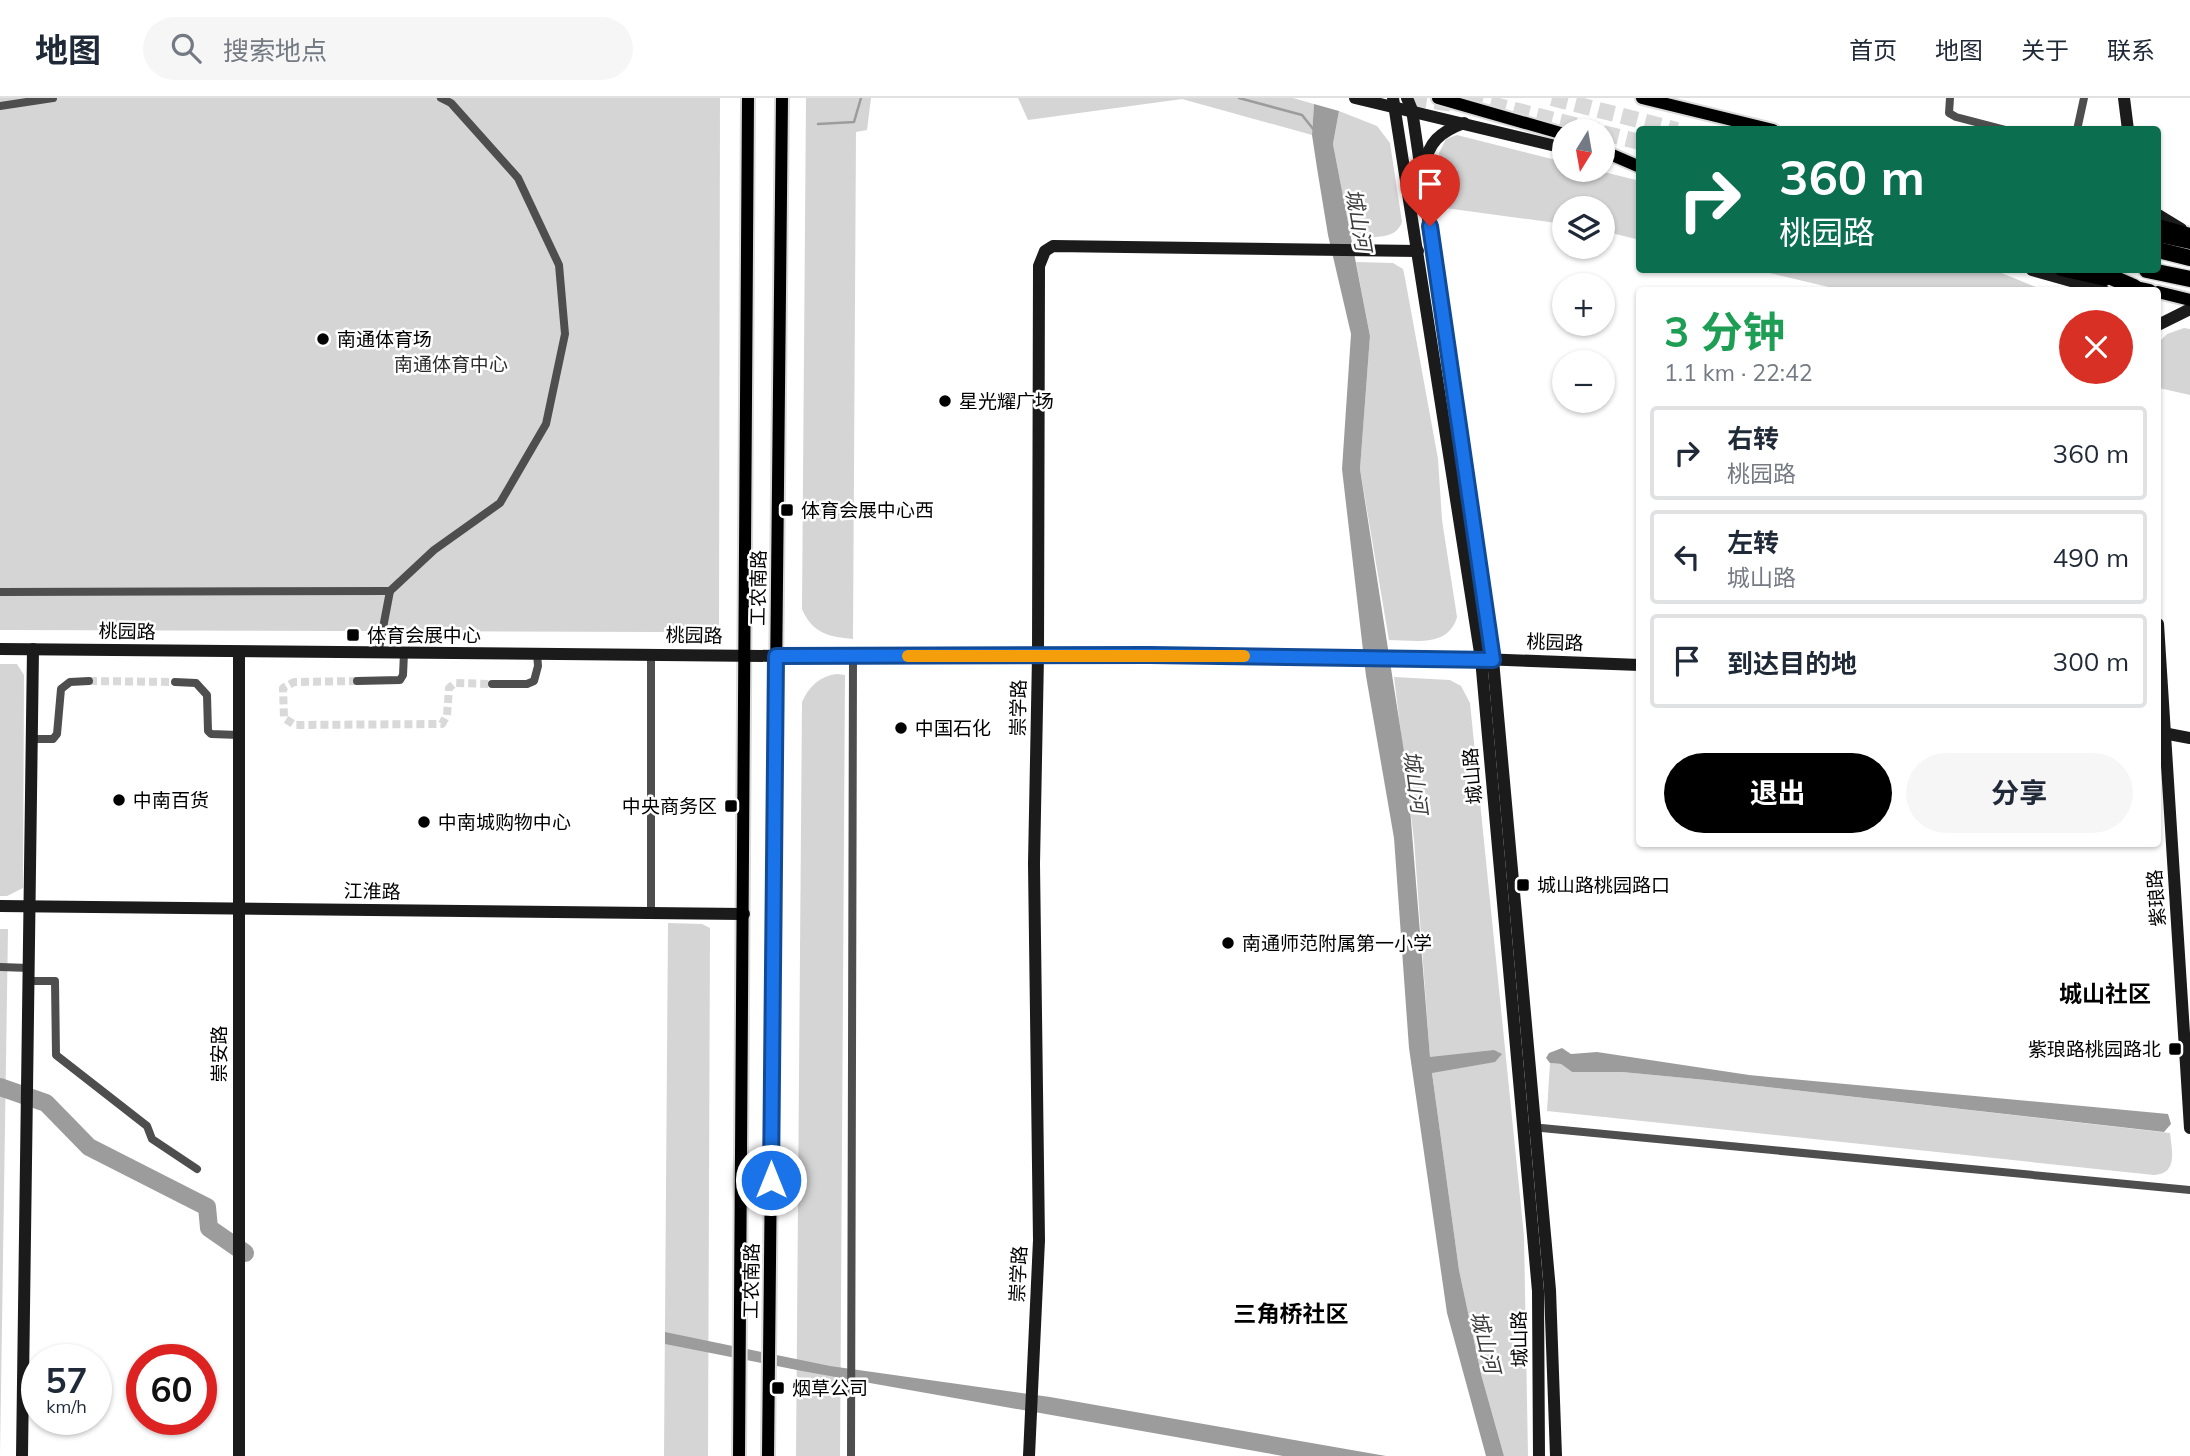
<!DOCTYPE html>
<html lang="zh">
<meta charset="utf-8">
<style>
body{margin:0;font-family:Mulish,"Noto Sans SC",sans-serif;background:#f6f6f7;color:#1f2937;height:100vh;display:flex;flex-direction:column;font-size:26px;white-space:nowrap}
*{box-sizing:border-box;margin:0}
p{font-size:23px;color:#747a83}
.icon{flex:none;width:38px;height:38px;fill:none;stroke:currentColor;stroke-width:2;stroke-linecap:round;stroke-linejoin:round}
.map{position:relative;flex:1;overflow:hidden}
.side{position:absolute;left:1636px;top:189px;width:525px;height:560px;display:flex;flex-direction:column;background:#fff;border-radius:7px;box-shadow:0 2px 5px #0004}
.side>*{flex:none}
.banner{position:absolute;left:1636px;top:28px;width:525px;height:147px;border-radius:7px;box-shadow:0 2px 5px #0004;background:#0b6e4f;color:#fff;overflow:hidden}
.needle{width:46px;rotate:191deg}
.tools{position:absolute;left:1552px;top:21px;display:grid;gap:14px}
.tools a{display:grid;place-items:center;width:63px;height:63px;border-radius:50%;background:#fff;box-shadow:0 2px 5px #0004;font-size:35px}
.speed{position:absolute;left:21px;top:1246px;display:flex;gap:14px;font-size:35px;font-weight:700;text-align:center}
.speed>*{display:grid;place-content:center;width:91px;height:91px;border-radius:50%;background:#fff;box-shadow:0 2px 5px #0004;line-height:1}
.speed small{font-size:18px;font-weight:400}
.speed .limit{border:10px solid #d22;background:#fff;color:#111}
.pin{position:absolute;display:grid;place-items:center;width:60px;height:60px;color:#fff;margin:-72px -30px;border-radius:50% 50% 50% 0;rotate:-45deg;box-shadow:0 0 7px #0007}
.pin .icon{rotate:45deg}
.me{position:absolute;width:77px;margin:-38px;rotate:0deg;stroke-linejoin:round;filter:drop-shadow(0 0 5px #0008)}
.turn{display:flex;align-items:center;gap:24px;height:147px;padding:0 28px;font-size:32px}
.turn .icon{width:91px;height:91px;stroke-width:2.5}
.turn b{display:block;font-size:49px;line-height:60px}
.round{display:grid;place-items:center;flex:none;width:74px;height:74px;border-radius:37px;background:#f6f6f7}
.summary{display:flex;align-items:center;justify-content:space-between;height:119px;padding:0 28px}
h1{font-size:42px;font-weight:700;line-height:52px;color:#1e9e55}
.primary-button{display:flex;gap:14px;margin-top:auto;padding:14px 28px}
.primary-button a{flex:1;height:80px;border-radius:42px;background:#000;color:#fff;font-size:28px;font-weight:700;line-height:80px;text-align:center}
.primary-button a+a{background:#f6f6f7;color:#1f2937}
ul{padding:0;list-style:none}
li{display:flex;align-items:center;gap:21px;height:94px;margin:0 14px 10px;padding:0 14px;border:4px solid #e0e1e3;border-radius:7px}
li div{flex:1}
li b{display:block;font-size:26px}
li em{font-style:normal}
header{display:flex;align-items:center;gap:42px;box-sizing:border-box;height:98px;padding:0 35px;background:#fff;border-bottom:2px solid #e0e1e3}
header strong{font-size:33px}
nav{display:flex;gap:38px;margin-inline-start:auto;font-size:24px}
.search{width:490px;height:63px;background:#f6f6f7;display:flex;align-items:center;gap:18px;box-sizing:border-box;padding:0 24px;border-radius:38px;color:#747a83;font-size:26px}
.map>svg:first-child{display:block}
.green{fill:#d5d5d5}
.water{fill:#9c9c9c}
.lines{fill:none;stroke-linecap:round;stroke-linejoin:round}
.stream{stroke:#9c9c9c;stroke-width:2.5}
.river{stroke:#9c9c9c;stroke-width:18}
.street-tunnel{stroke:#d9d9d9;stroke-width:8;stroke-dasharray:8 4;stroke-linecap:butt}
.highway-tunnel{stroke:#d9d9d9;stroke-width:16;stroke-dasharray:16 8;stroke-linecap:butt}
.primary-casing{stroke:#dbdbdb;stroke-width:16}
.highway-casing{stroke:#dbdbdb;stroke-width:19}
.street{stroke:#4e4e4e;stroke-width:8}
.secondary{stroke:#1b1b1b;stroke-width:12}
.primary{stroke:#000;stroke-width:12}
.highway{stroke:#000;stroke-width:16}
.route-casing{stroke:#114b97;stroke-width:18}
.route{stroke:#1a73e8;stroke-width:12}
.slow{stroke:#f59e0b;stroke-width:12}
.poi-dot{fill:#000;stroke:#fff;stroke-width:2.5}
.labels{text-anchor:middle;stroke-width:5;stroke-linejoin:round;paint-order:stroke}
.poi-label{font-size:19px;fill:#000;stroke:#fff;text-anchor:start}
.park-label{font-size:19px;fill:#2c2c2c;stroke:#fff}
.street-label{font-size:19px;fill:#000;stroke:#fff}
.water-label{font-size:21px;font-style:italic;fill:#3d3d3d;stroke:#fff}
.quarter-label{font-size:23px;font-weight:bold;fill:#000;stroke:#fff}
</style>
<header>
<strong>地图</strong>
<div class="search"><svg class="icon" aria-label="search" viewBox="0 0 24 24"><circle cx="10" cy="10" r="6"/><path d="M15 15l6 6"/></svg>搜索地点</div>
<nav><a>首页</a><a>地图</a><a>关于</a><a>联系</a></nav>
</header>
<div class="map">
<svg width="2190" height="1358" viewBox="0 0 2190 1358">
<rect width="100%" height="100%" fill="#fff"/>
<!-- green -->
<g class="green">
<path d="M0,0H720L719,531L660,534L0,532Z"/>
<path d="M806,0H871L867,32L856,34L853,541C829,539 812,535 802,511Z"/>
<path d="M1018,0H1293L1314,6L1312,37L1182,1L1028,22Z"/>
<path d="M1339,13L1377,28L1390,45L1402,124C1395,144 1369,138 1351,139L1333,46Z"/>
<path d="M1457,37L1564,64V72H1596L1640,83V142L1603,133V110H1564V126L1445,110L1439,55L1446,41Z"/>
<path d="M1356,164L1393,165L1403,171L1405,180L1438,361L1442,422L1457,519C1448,550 1415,542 1389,542L1360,371L1370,238Z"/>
<path d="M1757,172H1994L2043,192H1841Z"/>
<path d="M2184,230L2190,231V297L2159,290L2158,245L2167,236Z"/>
<path d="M0,566H17L24,577L23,790L7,798H0Z"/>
<path d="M837,576L845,577L840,1358H796L802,604C809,588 820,578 837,576Z"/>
<path d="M1394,579L1450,582L1461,588L1470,605L1524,1138L1528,1358H1504L1481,1276L1459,1172L1430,960L1414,742Z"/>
<path d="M668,825L702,826L710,830L708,1358H664Z"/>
<path d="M0,831H8L0,1358Z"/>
<path d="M1550,965L1561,966L1572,974H1622L1706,982L2170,1035C2172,1053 2178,1076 2154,1077L1547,1013Z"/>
</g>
<!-- water -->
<g class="water">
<path d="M1314,6L1339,13L1333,46L1370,238L1360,371L1407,673L1430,959L1494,952L1502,956L1495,964L1432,975L1459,1172L1481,1276L1504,1358H1486L1447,1215L1409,950L1394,740L1366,578L1342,371L1351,236L1328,137L1317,70L1312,37Z"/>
<path d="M1562,950L1571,956L1597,954L1749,977L2168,1016L2171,1026L2164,1034L1706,982L1622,974H1572L1561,966L1550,965L1546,960L1549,955Z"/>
<path d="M665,1234L830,1268L1050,1299L1386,1358H1283L802,1273L665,1246Z"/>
</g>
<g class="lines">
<!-- stream -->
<g class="stream">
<path d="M1239,0L1302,17L1314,32"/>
<path d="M818,26L854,24L861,0"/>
</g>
<!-- river -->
<path class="river" d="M0,989L46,1005L89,1049L207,1109L209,1130L245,1155"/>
<!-- street-tunnel -->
<g class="street-tunnel">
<path d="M89,583L175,584"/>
<path d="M357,583L294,584L283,590L284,620L295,627L442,626L447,617L449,590L455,585L492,586"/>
</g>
<!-- highway-tunnel -->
<g class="highway-tunnel">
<path d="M1411,0L1453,6"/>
<path d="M1467,0L1598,33"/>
<path d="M1552,0L1677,32"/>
<path d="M1603,35L1640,44"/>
</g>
<defs>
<g id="primary">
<path d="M1438,0L1564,36"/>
<path d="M1642,0L1773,32"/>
<path d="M1603,53L1640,69"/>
<path d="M2158,127L2190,136"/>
<path d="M2061,172L2105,182"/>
<path d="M2127,187L2150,192"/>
<path d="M2158,194L2190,202"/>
<path d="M739,1358L748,0"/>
<path d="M768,1358L782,0"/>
</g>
<g id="highway">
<path d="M2158,136L2190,143"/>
<path d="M2158,152L2190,160"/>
<path d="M2095,172L2134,189"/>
<path d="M2147,172L2190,181"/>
</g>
</defs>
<!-- primary casing -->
<use href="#primary" class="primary-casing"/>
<!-- highway casing -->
<use href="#highway" class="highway-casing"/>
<!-- street -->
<g class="street">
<path d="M1950,0L1949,15L1956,19L2006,32"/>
<path d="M0,8L53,0"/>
<path d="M2077,32L2084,0"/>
<path d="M0,494L390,493"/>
<path d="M378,556L390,493L434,452L500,405L546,326L565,236L559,167L518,80L451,5L441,0"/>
<path d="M651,556V816"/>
<path d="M357,583L400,582L403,577L404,555"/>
<path d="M175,584L196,585L207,597L208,633L211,636L239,637"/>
<path d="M492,586H527L534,583L538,568L537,555"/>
<path d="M32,641H53L57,636L61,591L70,584L89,583"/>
<path d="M0,869L29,870"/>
<path d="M29,883H55L56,957L147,1028L152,1041L197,1071"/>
<path d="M1531,1029L2190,1092"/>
<path d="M851,1358L853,558"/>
</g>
<!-- secondary -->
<g class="secondary">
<path d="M1355,0L1564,50"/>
<path d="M1393,0L1481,561L1538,1193L1539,1358"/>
<path d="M1407,0L1412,12L1493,562L1550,1192L1556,1358"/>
<path d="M2124,0L2128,32"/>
<path d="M1424,70C1428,44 1440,34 1464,25"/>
<path d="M2158,117L2181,131"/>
<path d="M2032,172L2103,192"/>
<path d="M2158,227L2190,211"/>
<path d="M2158,526L2190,1030"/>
<path d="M0,551L776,558L1150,557L1481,561L1640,567"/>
<path d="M2158,634L2190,640"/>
<path d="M0,808L744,816"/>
<path d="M22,1358L33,551"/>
<path d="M239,1358V554"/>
<path d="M1029,1358L1039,1142L1034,766L1038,558L1039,168L1045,153L1053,148L1418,153"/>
</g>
<!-- primary -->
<use href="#primary" class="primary"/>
<!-- highway -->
<use href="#highway" class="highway"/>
</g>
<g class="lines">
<defs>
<path id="route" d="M771,1082L776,558L1150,557L1493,562L1430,128"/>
</defs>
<!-- route casing -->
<use href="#route" class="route-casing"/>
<!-- route -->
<use href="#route" class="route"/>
<!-- slow -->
<path class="slow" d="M908,558H1244"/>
</g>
<!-- markers -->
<g class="poi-dot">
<circle cx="323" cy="241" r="7"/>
<circle cx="945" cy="303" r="7"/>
<rect x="780" y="405" width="14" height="14" rx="3.5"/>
<rect x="346" y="530" width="14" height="14" rx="3.5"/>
<circle cx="901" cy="630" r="7"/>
<circle cx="119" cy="702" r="7"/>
<rect x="724" y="701" width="14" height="14" rx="3.5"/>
<circle cx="424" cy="724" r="7"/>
<rect x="1516" y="780" width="14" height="14" rx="3.5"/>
<circle cx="1228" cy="845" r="7"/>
<rect x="2168" y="944" width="14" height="14" rx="3.5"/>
<rect x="771" y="1283" width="14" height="14" rx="3.5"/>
</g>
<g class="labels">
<!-- poi labels -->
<g class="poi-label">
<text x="337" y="248">南通体育场</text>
<text x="959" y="310">星光耀广场</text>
<text x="801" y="419">体育会展中心西</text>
<text x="367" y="544">体育会展中心</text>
<text x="915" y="637">中国石化</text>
<text x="133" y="709">中南百货</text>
<text x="717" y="715" text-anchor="end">中央商务区</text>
<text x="438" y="731">中南城购物中心</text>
<text x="1537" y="794">城山路桃园路口</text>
<text x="1242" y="852">南通师范附属第一小学</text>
<text x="2161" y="958" text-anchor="end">紫琅路桃园路北</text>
<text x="792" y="1297">烟草公司</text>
</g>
<!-- park labels -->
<g class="park-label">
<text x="451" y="273">南通体育中心</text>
</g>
<!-- street labels -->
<g class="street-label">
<text transform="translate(758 490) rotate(-89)" y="7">工农南路</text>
<text transform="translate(127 533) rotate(1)" y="7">桃园路</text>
<text transform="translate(694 537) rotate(1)" y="7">桃园路</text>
<text transform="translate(1555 544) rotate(2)" y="7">桃园路</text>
<text transform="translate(1018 610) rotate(-89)" y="7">崇学路</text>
<text transform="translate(1472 678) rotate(-95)" y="7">城山路</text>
<text transform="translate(372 793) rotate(1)" y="7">江淮路</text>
<text transform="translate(2156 800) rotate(-94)" y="7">紫琅路</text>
<text transform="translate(219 956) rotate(-90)" y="7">崇安路</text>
<text transform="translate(1018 1176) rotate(-87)" y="7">崇学路</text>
<text transform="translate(751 1183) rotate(-89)" y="7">工农南路</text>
<text transform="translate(1519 1241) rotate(-91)" y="7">城山路</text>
</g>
<!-- water labels -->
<g class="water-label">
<text transform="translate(1358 122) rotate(80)" y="7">城山河</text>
<text transform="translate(1415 684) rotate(82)" y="7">城山河</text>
<text transform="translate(1485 1244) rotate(76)" y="7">城山河</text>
</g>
<!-- quarter labels -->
<g class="quarter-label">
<text x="2105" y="904">城山社区</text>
<text x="1291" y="1224">三角桥社区</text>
</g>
</g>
</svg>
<div class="tools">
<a><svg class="needle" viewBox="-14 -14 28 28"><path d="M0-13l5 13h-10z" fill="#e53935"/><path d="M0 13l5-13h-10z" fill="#747a83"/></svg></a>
<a><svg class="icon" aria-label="layers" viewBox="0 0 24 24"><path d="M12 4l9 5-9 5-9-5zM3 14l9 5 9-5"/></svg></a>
<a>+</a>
<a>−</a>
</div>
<div class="speed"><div>57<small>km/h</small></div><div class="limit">60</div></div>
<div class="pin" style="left:1430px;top:128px;background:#d93025"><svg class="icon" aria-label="arrive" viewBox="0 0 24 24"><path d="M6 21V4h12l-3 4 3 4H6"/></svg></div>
<svg class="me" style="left:771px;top:1082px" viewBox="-20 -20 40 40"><circle r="17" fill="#1a73e8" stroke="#fff" stroke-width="3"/><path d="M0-11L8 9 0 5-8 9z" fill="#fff"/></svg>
<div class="banner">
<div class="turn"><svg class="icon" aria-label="right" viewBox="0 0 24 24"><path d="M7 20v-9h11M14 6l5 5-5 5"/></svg><div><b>360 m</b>桃园路</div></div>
</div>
<section class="side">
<div class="summary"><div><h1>3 分钟</h1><p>1.1 km · 22:42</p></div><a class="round" style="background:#d93025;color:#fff"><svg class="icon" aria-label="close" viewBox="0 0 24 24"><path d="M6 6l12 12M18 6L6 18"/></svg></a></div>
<ul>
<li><svg class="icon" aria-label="right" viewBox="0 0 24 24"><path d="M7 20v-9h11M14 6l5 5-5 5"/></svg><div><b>右转</b><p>桃园路</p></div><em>360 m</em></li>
<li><svg class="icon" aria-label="left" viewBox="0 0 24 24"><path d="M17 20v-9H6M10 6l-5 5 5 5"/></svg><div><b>左转</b><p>城山路</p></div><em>490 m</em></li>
<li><svg class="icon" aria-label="arrive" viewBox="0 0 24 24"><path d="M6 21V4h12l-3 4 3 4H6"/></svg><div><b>到达目的地</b></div><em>300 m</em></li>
</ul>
<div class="primary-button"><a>退出</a><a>分享</a></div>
</section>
</div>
